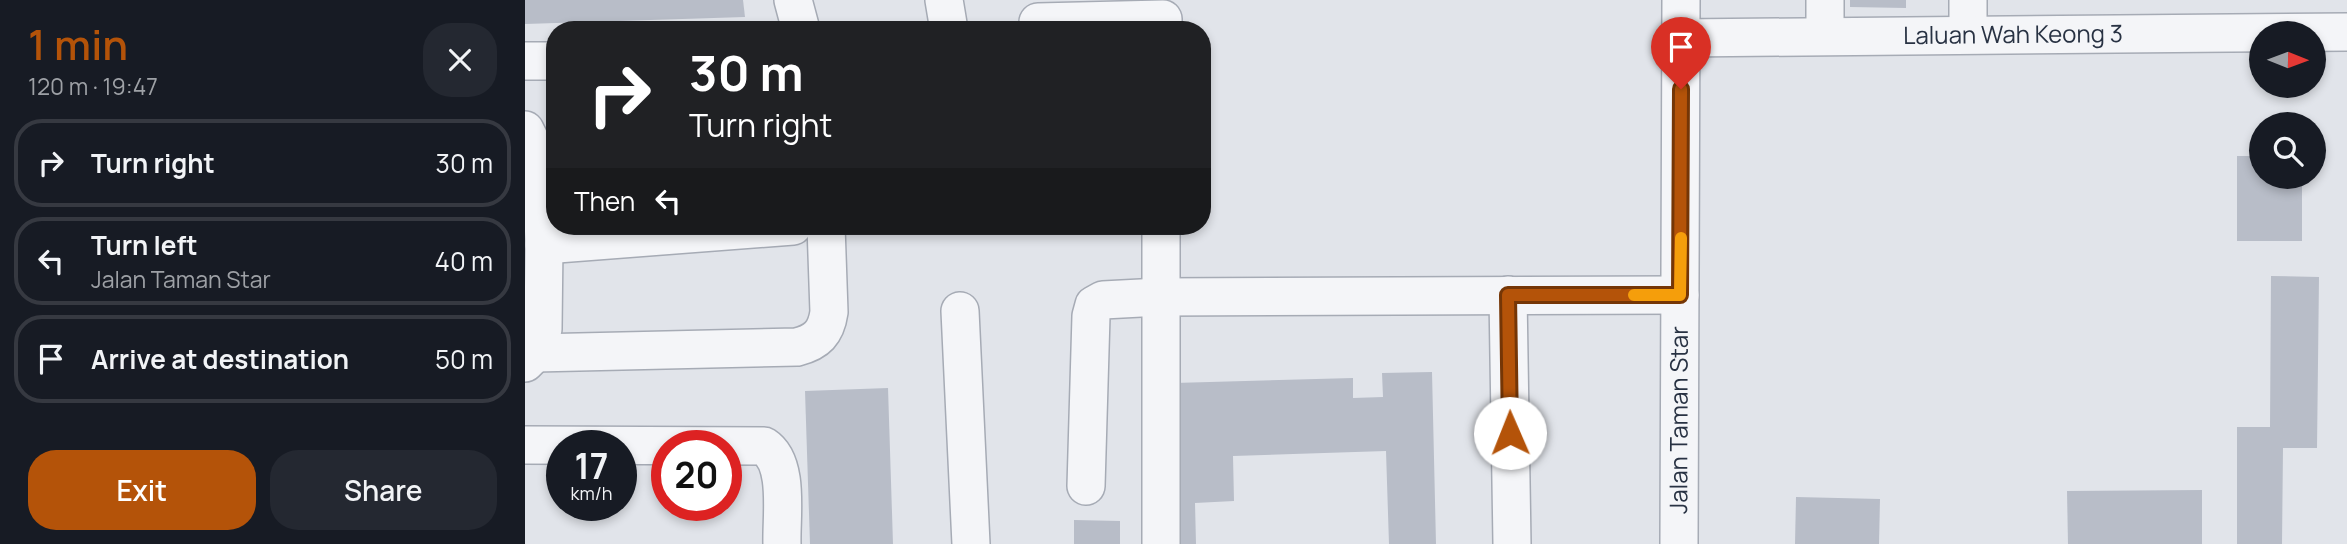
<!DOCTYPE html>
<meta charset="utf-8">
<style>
body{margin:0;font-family:Manrope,sans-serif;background:#242831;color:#f1f3f6;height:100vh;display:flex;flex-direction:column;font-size:26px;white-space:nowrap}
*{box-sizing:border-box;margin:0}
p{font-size:23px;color:#9ea1a6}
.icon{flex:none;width:38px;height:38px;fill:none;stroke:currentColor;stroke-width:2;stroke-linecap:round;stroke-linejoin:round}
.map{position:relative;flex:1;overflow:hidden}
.drawer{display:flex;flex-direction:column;background:#171b24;width:525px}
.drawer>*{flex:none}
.guide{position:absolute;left:21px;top:21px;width:665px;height:214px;border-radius:28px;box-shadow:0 4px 10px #0003;background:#202124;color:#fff;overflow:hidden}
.needle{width:46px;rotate:91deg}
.fabs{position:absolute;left:1724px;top:21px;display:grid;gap:14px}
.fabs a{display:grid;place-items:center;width:77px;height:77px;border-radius:50%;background:#171b24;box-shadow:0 4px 10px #0003;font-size:35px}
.speed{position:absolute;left:21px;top:430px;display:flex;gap:14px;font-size:35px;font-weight:700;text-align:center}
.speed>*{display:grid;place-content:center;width:91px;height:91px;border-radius:50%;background:#171b24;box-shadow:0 4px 10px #0003;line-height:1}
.speed small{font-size:18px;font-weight:400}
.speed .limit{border:10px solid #d22;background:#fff;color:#111}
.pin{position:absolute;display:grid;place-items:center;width:60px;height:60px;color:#fff;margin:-72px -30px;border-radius:50% 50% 50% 0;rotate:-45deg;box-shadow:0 0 7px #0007}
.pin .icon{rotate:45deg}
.me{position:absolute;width:77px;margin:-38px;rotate:359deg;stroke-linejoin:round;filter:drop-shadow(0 0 5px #0008)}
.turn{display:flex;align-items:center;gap:24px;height:147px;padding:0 28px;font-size:32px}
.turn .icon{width:91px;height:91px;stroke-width:2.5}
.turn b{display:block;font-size:49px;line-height:60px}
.then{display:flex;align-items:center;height:66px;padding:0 28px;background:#0003;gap:14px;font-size:26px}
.round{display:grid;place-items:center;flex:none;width:74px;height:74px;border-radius:28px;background:#242831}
.headline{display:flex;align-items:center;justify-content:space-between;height:119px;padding:0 28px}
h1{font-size:42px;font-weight:600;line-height:52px;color:#b45309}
.primary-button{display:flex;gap:14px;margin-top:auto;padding:14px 28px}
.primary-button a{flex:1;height:80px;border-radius:28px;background:#b45309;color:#fff;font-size:28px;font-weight:600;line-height:80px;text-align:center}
.primary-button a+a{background:#242831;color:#f1f3f6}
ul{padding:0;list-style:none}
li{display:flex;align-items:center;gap:21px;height:88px;margin:0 14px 10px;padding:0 14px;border:4px solid #363941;border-radius:28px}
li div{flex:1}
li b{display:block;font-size:26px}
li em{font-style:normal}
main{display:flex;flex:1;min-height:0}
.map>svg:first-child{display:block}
.building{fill:#b8bdc8}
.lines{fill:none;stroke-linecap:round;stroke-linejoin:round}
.minor-casing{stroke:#a6abb5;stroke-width:40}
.minor{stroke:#f4f5f8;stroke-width:37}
.route-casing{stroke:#753606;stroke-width:18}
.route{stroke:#b45309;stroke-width:12}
.slow{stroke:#f59e0b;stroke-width:12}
.labels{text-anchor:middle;stroke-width:5;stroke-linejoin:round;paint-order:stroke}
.street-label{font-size:24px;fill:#283243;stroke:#f0f3f7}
</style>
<main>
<section class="drawer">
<div class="headline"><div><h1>1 min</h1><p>120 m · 19:47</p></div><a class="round"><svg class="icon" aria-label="close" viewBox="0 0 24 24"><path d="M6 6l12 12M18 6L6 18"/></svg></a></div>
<ul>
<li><svg class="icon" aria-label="right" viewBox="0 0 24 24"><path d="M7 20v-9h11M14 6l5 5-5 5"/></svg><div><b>Turn right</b></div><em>30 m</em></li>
<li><svg class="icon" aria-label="left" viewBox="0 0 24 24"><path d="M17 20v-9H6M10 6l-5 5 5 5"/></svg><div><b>Turn left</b><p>Jalan Taman Star</p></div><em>40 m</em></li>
<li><svg class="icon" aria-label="arrive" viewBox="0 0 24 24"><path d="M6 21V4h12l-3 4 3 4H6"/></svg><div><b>Arrive at destination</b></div><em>50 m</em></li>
</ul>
<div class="primary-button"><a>Exit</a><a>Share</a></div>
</section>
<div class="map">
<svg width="1822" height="544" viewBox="0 0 1822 544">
<rect width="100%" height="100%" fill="#e1e4ea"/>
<!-- building -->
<g class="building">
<path d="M0,0H218L220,17L0,24Z"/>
<path d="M1325,0H1381V8L1325,7Z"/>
<path d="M1712,156H1736V177H1777V241H1712Z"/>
<path d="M1746,276L1794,277L1792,448H1758L1757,544H1712V427H1745Z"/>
<path d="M907,372L911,544H864L861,451L708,456L709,501L670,503L671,544H653L649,383L828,378V398L858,397L857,373Z"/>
<path d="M363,388L368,544H285L280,391Z"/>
<path d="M1677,490V544H1543L1542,491Z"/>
<path d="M1271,497L1355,499L1354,544H1270Z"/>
<path d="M549,520L595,521V544H549Z"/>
</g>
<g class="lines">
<defs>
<g id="minor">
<path d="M268,0L276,30"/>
<path d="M419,0L424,30"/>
<path d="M1300,0V36"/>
<path d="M1443,0V34"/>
<path d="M513,22L638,19V30"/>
<path id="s1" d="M1156,38L1822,32"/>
<path d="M0,61H30"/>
<path d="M0,130L16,162L19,245L18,329L10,353L0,363"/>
<path d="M636,226V544"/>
<path d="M19,245L268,226"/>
<path d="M983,295L987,544"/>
<path d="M435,311L446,544"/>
<path d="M10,353L272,347C292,342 301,333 304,312L301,226"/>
<path d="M0,445L239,446C265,463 256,516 257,544"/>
<path d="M561,486L566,316L569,305L578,300L635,297L1155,295"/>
<path id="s2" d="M1154,544L1156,0"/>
</g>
</defs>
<!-- minor casing -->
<use href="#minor" class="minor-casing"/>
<!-- minor -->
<use href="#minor" class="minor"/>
</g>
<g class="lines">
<defs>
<path id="route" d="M985,433L983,295H1155L1156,89"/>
</defs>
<!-- route casing -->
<use href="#route" class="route-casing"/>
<!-- route -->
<use href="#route" class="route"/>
<!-- slow -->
<path class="slow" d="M1109,295H1155L1156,238"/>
</g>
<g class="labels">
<!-- street labels -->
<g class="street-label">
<text dy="8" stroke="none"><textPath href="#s1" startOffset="332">Laluan Wah Keong 3</textPath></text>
<text dy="8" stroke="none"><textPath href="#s2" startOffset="124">Jalan Taman Star</textPath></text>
</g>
</g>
</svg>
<div class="fabs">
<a><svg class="needle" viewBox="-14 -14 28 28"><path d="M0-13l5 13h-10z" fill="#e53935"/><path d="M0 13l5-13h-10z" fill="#9ea1a6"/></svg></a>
<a><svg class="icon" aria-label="search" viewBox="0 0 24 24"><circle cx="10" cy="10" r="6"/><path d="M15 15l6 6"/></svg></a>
</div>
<div class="speed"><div>17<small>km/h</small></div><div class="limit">20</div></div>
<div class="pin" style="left:1156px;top:89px;background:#d93025"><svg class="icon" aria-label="arrive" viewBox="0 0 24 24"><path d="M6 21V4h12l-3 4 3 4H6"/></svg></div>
<svg class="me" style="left:985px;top:433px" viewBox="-20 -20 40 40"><circle r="19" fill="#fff"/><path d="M0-13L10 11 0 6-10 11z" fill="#b45309"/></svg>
<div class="guide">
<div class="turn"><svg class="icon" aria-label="right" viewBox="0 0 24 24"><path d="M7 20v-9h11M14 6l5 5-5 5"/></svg><div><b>30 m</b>Turn right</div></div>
<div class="then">Then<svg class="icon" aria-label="left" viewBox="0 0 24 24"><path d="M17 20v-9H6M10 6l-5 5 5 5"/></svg></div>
</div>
</div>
</main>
